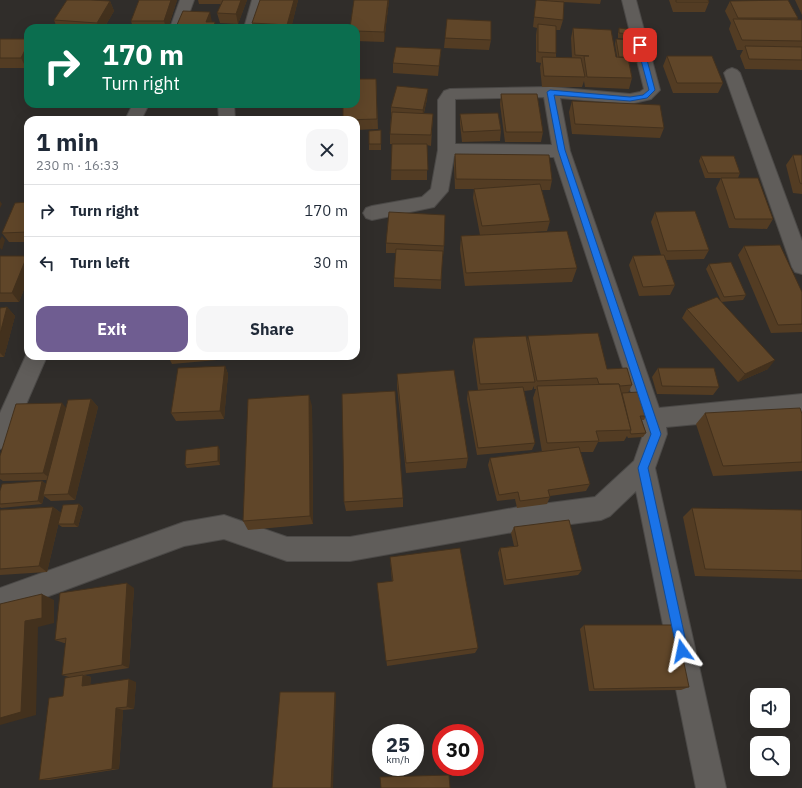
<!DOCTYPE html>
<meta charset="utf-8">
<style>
body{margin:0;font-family:"IBM Plex Sans",sans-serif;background:#f6f6f7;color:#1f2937;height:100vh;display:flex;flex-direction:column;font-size:15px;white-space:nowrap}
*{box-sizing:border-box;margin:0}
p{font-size:13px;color:#747a83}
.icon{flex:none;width:22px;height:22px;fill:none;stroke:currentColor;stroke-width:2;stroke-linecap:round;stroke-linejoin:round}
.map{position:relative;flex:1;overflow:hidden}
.side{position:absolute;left:24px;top:116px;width:336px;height:244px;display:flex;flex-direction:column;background:#fff;border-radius:12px;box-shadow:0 4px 16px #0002}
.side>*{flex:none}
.top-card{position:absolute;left:24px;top:24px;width:336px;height:84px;border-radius:12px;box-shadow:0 4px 16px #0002;background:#0b6e4f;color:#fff;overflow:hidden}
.fabs{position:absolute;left:750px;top:688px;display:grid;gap:8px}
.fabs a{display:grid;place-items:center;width:40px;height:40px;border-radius:8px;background:#fff;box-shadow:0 4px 16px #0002;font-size:20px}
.speed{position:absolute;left:372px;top:724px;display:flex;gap:8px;font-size:20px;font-weight:700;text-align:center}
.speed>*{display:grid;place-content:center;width:52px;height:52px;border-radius:50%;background:#fff;box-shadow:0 4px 16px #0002;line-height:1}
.speed small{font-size:10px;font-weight:400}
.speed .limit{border:6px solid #d22;background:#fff;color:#111}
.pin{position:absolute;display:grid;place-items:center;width:34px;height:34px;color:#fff;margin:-17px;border-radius:8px;box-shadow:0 2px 6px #0006}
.me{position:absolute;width:44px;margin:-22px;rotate:348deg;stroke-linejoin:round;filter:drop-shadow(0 0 3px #0008)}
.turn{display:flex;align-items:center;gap:14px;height:84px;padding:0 12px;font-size:18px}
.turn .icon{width:52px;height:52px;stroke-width:2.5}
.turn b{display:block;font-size:28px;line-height:34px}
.round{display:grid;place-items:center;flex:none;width:42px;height:42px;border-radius:12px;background:#f6f6f7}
.overview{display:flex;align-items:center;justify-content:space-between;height:68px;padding:0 12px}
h1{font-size:24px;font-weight:700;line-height:30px}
.button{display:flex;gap:8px;margin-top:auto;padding:8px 12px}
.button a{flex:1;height:46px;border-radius:12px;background:#6f5d91;color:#fff;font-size:16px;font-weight:700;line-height:46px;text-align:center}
.button a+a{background:#f6f6f7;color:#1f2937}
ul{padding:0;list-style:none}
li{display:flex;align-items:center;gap:12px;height:52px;padding:0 12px;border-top:1px solid #e0e1e3}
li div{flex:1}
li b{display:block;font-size:15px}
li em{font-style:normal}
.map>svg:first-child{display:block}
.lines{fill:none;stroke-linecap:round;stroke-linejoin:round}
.minor-casing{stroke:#4b4947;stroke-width:2}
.minor{fill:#605d5a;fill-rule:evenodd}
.wall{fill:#533c23}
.shaded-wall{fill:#43311d}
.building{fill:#604629;stroke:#43311d}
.route{fill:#1a73e8;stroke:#114b97}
</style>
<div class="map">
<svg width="802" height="788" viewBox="0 0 802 788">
<rect width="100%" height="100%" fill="#302d2a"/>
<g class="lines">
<defs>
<g id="minor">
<path d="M180,0H194L184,28H170Z"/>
<path d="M252,0H266L258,28H244Z"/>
<path d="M622,0H636L660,90L651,99L630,104L560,98L570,151L659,408L802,394V414L666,427L667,434L655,468L726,788H696L636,491L610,516L601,520L519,531L350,561H287L224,539L184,546L0,614V588L184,522L224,515L287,537H350L519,507L595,497L634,461L644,432L554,157L454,156L448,191L434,207L372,220L366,218L363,213L366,208L372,206L422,197L431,189L438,150V100L444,91L450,89L551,87L630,94L640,92L644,89ZM544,97L552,145L455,144V99Z"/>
<path d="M732,68L737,70L740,73L802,241V274L795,272L792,267L724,73L727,70Z"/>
<path d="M133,104H149L141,120H125Z"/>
<path d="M218,104H234L235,120H219Z"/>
<path d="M28,351V356H47L8,446L0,449V413Z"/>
</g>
</defs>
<!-- minor casing -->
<use href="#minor" class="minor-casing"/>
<!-- minor -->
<use href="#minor" class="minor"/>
</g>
<!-- wall -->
<g class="wall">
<path d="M177,0L168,28H133L131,21Z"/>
<path d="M198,0H247L238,24L220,23L217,13L221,4H199Z"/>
<path d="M298,0L291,28H253L252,23Z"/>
<path d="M389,0L384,42L356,41V28Z"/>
<path d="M536,0L547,1V0H601L600,4L563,2V20L560,30H556V57L572,58L571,38L573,28L616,57H617L615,44L616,39L639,57L637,63L629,62L632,78L629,89L585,87L584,81L582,87H542L540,67L541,63L536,62V35L537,28L533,27Z"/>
<path d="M669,0H708L709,2L705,12H673Z"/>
<path d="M795,0H802V15Z"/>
<path d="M110,1L114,11L104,28H57L54,20Z"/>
<path d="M730,1L798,18L797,20H802V70L745,69L740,56L743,50H737L729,29L731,23L725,11Z"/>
<path d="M176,27L216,28H177Z"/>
<path d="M619,28L629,34L627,39L618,38V33Z"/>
<path d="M445,38L491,40L489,50L444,48Z"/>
<path d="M0,39H28V64L26,68H0Z"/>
<path d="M441,49L438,76L393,73V63Z"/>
<path d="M667,56L723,83L718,93H673L663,66Z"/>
<path d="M28,66V76L25,71Z"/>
<path d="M376,79L378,129L356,130V120H343Z"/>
<path d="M501,94L543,132L541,142H505L500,104Z"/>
<path d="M427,99L424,113L433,114L431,146L427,145V180H391L392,144H390V134L391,117V107Z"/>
<path d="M572,101L664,128L660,138L572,134L569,112Z"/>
<path d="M460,114L501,130L500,141L462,142L460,124Z"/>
<path d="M381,130V150H369V144Z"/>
<path d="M356,144L360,154L357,200H356Z"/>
<path d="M455,154L552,180L550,190H541L550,221L547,231L503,234L577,268L572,282L465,286L460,249L461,236L480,235L473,198L474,189H455L454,164Z"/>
<path d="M793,155H802V194L793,193L786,165Z"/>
<path d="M701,156L740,173L738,178H705L699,161Z"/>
<path d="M721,178L773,219L767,229L729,228L716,188Z"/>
<path d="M28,202V242H9L2,233Z"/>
<path d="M655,212L709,250L704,259L666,260L675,285L670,295L639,296L629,265L633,256L661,255L651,222Z"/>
<path d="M386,243L444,246L443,256H442L441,289L394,287V278L396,253H386Z"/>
<path d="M744,246L802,292V332L771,333L738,255Z"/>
<path d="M0,256L28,258V279L19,302H0Z"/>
<path d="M709,264L746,295L743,300L721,302L768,369L738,382L682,318L687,309L721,301L706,269Z"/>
<path d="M7,307L15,316L4,357H0V308Z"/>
<path d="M528,336L607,369L632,385L628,393L646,416L644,420H642L646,433L643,437L628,438L627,436L624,441L598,442L593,452H580L590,484L586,491L550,496V497L547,504L517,508L515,499L497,501L488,465L490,458L542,452L533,398L536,389H534V386L532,390L524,391L535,443L532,450L477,455L467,399L468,391L478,390L472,347L474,338L527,341Z"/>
<path d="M168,356H217V360L172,364Z"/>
<path d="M225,366L228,374L224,419L176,421L171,413Z"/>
<path d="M658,368L719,387L713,395L657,394L652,377Z"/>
<path d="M397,374L468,458L466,468L406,473L397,386Z"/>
<path d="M91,399L98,407L75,500L51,501L44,496L42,504L1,508L0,507V491L42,481L46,484L47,480L3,481L0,479V456L66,408Z"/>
<path d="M312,406L313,524L248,530L243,521Z"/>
<path d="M705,413L802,414V471L713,476L696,424Z"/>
<path d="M220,450V465L187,468L185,465Z"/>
<path d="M403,498V507L346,511L344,502Z"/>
<path d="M79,504L83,508L78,527H62L58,524Z"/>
<path d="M53,507L61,513L47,572L0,575V510Z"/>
<path d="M692,508L802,510V579L695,576L683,517Z"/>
<path d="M514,527L582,570L578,575L504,585L498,553L500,548L514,546L511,533Z"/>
<path d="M390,557L478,648L475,653L387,666L377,583L392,582Z"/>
<path d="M134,588L129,668L84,675L91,677L90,685L136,682L134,709L123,710L119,769L49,780H39L63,696L69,677L62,675L66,643H64L55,640Z"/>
<path d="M584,625L689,687L681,690L589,691L580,629Z"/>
</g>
<!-- shaded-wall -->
<g class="shaded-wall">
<path d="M171,0H177L168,28H166L164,21Z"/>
<path d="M241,0H247L238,24L236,14Z"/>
<path d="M294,0H298L291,28H288L287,25Z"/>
<path d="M388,0H389L384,42V32Z"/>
<path d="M110,1L114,11L104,28H99L97,23Z"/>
<path d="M210,12L212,22H206Z"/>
<path d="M215,22L216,28H213Z"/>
<path d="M28,44V64L26,68L21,58Z"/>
<path d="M428,89L427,99L422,120L423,110Z"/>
<path d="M359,144L360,154L357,200V190Z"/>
<path d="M0,201L2,204L0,208Z"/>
<path d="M2,236L5,240L2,250L0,248V240Z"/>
<path d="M27,256L28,258V279L19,302L12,293Z"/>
<path d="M7,307L15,316L4,357L0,353V334Z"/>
<path d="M775,360L768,369L738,382L745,374Z"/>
<path d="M225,366L228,374L224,419L220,411Z"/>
<path d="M309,395L312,406L313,524L310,516Z"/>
<path d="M91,399L98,407L75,500L68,494Z"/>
<path d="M62,403L69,411L51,479L43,473Z"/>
<path d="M218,446L220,450V465L218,461Z"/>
<path d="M42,481L46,484L43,495L44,496L42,504L38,501Z"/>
<path d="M79,504L83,508L78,527L74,524Z"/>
<path d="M53,507L61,513L47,572L39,566Z"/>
<path d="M127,583L134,588L129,668L122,665Z"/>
<path d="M42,594L54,600V623L38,627L36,715L0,725V718L25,621Z"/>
<path d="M83,675L91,677L90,689L82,686Z"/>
<path d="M129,679L136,682L134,709L127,707Z"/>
<path d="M335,692L336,694L333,788H331Z"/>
<path d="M116,708L123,710L119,769H112Z"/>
</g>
<!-- building -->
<g class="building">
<path d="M67,0H91L110,1L97,23L54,20Z"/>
<path d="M139,0H171L164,21H131Z"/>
<path d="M223,0H241L236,14L217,13Z"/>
<path d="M260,0H294L287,25L252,23Z"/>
<path d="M354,0H388L384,32L356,31V28H350Z"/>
<path d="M536,0L564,2L563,20L534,17Z"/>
<path d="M676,0H708L709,2H676Z"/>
<path d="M788,0L798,18H738L730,1Z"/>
<path d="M183,11L210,12L206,22H215L213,28L176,27Z"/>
<path d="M447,19L491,21V40L445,38Z"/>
<path d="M733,19L802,20V41L742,40Z"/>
<path d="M538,24L556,26V53L538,52Z"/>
<path d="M573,28L611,30L616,57L628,58L632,78L587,77L584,56H589L575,55Z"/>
<path d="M619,28L628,29L629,34L619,33Z"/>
<path d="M0,39H28V44L21,58H0Z"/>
<path d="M616,39L635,40L639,57H619Z"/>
<path d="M745,46L802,47V60L749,59Z"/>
<path d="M396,47L441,49L439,66L393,63Z"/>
<path d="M667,56H712L723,83H677Z"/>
<path d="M542,57L581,58L585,77L544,76Z"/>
<path d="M28,66V71H25Z"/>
<path d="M356,79H376L377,119L343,120V104H356Z"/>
<path d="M397,86L428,89L423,110L391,107Z"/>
<path d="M501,94H537L543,132H506Z"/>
<path d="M572,101L660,105L664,128L575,124Z"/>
<path d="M392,112L433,114L431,135L390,134Z"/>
<path d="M498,113L501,130L463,132L460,114Z"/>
<path d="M381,130V144H369V131Z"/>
<path d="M356,144H359L357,190H356Z"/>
<path d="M392,144H427L428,170H391Z"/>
<path d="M455,154L549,155L552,180L456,179Z"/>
<path d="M793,155H802V184L800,183Z"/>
<path d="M701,156H734L740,173H708Z"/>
<path d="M721,178H758L773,219H735Z"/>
<path d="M540,184L550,221L482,226L474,189Z"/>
<path d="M28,202V232L2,233L15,203Z"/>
<path d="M695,211L709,250L667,251L655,212Z"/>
<path d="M389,212L445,215L444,246L386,243Z"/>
<path d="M567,231L577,268L466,273L461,236Z"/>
<path d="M780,245L802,292V324L778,325L744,246Z"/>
<path d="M396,249L443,251L441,280L394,278Z"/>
<path d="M664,255L675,285L643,287L633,256Z"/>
<path d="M0,256H27L12,293H0Z"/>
<path d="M731,262L746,295L724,297L709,264Z"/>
<path d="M717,297L775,360L745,374L687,309Z"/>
<path d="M7,307L0,334V308Z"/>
<path d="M598,333L607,369L627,368L632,385L620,386L619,384H599L597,378L537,381L528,336Z"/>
<path d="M526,336L535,382L480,384L474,338Z"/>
<path d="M225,366L220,411L171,413L178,368Z"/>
<path d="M658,368H714L719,387L662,386Z"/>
<path d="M454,370L468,458L406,463L397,374Z"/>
<path d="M619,384L631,430L596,431L599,441L547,443L537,386Z"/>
<path d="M523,387L535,443L478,448L468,391Z"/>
<path d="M395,391L403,498L344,502L342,394Z"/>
<path d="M639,392L646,416H640L646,433L631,434L630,432L631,430L622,393Z"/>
<path d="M309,395L310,516L243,521L248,399Z"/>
<path d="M91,399L68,494L43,495L68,400Z"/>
<path d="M62,403L43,473L0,474V456L16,404Z"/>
<path d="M800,408L802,414V462L723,466L705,413Z"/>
<path d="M218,446V461L185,465L186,450Z"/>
<path d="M579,447L590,484L548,490L550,497L520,501L518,492L499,495L490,458Z"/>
<path d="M42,481L38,501L0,504V491L2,484Z"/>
<path d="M79,504L74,524H58L63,505Z"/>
<path d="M53,507L39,566L0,569V510Z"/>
<path d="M692,508L802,510V571L705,569Z"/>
<path d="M569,520L582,570L506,580L500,548L518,546L514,527Z"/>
<path d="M460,548L478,648L386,661L377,583L393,581L390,557Z"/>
<path d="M127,583L122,665L62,675L66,638L55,640L60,593Z"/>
<path d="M42,594V618L25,621L21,712L0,718V604Z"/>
<path d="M584,625H676L689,687L594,689Z"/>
<path d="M83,675L82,686L129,679L127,707L116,708L112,769L39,780L49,698L63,696L65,678Z"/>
<path d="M280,692H335L331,788H272Z"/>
<path d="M449,775L450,788H381L380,777Z"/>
</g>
<!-- route -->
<path class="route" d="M640,43L643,45L655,90L647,98L630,101L554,95L565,150L661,434L648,468L688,651L686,655L682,656L678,655L677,651L638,468L651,434L558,150L547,92L550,90L630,97L643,95L649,90L637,45Z"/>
</svg>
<div class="fabs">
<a><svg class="icon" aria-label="sound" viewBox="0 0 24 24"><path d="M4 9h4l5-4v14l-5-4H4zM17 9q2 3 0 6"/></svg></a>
<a><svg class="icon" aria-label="search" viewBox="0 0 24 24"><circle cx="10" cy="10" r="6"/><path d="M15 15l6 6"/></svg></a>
</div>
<div class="speed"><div>25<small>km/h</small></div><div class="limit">30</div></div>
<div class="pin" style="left:640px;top:45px;background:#d93025"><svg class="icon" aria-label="arrive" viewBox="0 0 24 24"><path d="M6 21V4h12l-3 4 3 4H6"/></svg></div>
<svg class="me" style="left:682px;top:651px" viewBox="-20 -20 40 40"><path d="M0-17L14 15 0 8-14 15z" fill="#1a73e8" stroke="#fff" stroke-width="4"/></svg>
<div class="top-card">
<div class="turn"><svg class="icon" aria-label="right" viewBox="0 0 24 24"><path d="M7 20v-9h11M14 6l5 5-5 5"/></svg><div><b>170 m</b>Turn right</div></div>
</div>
<section class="side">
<div class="overview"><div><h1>1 min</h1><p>230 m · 16:33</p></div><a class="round"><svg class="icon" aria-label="close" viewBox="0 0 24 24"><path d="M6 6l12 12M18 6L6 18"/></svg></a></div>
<ul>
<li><svg class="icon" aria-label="right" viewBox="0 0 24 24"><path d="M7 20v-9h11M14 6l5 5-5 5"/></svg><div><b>Turn right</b></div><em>170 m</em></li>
<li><svg class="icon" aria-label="left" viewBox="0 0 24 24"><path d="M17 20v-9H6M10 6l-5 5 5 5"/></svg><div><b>Turn left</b></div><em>30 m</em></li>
</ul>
<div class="button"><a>Exit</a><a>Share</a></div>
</section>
</div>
